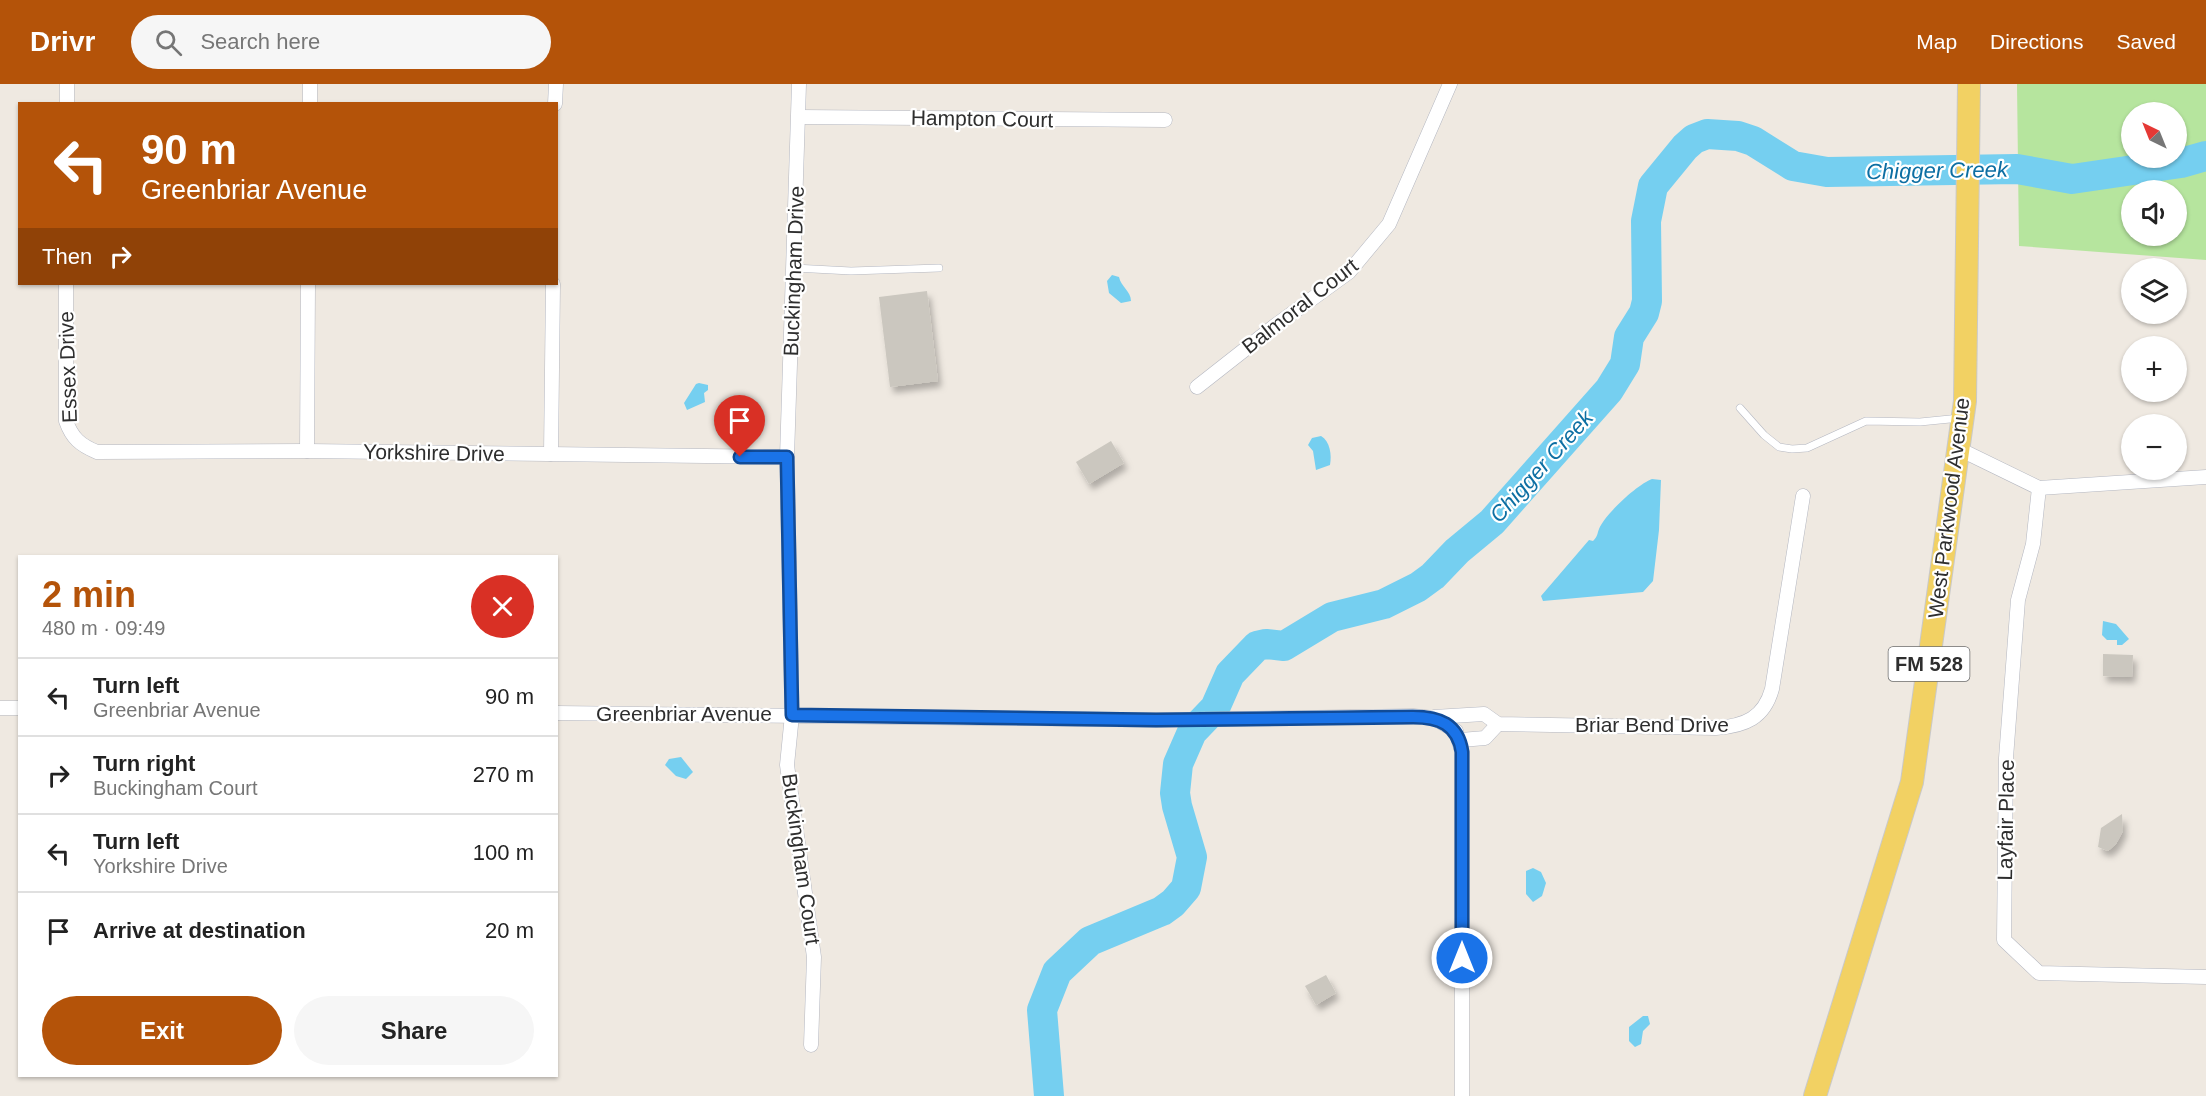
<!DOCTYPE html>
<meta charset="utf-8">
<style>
body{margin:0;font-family:Helvetica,sans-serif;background:#f6f6f6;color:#222;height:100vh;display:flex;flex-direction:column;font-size:22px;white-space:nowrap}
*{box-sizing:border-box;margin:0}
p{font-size:20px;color:#767676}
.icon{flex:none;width:33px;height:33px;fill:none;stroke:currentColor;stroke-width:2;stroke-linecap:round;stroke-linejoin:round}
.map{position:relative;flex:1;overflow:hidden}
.panel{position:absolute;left:18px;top:471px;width:540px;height:522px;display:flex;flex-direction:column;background:#fff;border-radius:0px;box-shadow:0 2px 4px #0004}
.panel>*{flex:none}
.banner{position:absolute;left:18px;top:18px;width:540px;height:183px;border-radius:0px;box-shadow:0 2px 4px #0004;background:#b45309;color:#fff;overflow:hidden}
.needle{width:39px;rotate:317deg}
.fabs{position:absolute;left:2121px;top:18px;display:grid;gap:12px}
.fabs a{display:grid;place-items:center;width:66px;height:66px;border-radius:50%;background:#fff;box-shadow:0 2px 4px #0004;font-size:30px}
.pin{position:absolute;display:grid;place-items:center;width:51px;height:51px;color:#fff;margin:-62px -26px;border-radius:50% 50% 50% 0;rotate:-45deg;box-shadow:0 0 6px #0007}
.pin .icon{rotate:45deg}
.me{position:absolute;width:66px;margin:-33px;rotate:0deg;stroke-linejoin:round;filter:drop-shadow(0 0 4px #0008)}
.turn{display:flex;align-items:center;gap:21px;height:126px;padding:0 24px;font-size:27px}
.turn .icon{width:78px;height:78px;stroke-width:2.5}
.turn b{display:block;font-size:42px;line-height:51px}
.then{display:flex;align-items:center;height:57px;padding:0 24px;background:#0003;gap:12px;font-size:22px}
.round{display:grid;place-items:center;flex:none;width:63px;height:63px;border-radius:32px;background:#f6f6f6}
.headline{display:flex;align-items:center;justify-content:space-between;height:102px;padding:0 24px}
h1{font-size:36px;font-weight:800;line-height:45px;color:#b45309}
.primary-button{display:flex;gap:12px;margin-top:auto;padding:12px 24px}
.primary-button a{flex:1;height:69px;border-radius:36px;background:#b45309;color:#fff;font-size:24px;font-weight:800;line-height:69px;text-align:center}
.primary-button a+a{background:#f6f6f6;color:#222}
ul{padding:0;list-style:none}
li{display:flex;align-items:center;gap:18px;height:78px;padding:0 24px;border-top:2px solid #e0e0e0}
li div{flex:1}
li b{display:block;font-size:22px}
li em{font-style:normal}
header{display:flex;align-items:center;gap:36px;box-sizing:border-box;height:84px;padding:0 30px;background:#b45309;color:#fff}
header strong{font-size:28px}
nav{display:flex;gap:33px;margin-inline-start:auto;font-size:21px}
.search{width:420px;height:54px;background:#f6f6f6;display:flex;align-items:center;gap:15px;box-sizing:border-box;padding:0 21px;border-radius:33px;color:#767676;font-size:22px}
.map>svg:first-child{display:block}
.green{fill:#b6e59e;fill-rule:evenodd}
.water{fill:#75cff0}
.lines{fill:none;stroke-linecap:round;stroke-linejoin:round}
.river{stroke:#75cff0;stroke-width:30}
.building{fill:#cbc7bf;filter:url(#shadow)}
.lane-casing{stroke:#b4b7c1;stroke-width:8}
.street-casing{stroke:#b4b7c1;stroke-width:15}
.primary-casing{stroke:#c9c9c9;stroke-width:24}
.lane{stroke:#fff;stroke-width:7}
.street{stroke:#fff;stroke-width:14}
.primary{stroke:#f2d163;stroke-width:22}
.route-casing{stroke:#114b97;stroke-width:15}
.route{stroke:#1a73e8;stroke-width:10}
.labels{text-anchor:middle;stroke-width:4.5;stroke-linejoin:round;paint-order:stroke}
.shield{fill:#fff;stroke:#6d6d6d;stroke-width:1.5}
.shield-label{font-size:20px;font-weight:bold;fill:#2e2e2e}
.street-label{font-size:21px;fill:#2e2e2e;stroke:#fff}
.water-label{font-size:22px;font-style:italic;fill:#0d6fa3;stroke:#fff}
</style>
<header>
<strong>Drivr</strong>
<div class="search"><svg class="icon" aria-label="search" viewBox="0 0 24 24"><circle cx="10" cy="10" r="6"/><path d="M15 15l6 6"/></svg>Search here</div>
<nav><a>Map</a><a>Directions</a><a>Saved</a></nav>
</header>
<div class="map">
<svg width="2206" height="1012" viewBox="0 0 2206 1012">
<defs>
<filter id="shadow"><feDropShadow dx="3.5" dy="6" stdDeviation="3" flood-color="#0004"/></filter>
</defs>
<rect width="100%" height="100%" fill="#efe9e1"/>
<!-- green -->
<path class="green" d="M2017,0H2206V176L2019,162ZM2132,28H2176V74H2132ZM2132,106H2176V152H2132Z"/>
<!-- water -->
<g class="water">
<path d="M1112,191L1119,193C1121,203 1131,207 1131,217L1121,219L1109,209L1107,197Z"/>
<path d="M699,299L708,301V306L704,309L705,318L687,326L684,319L696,300Z"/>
<path d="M1321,352C1330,357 1332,371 1330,381L1316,386L1313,367L1308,361L1312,354Z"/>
<path d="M1652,395L1661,396L1659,446L1653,497L1643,508L1543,517L1541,512L1589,456L1593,457C1598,452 1597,450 1599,445C1605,430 1638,400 1652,395Z"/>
<path d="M2103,537L2116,540L2129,555L2122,561H2117V556H2107L2102,551Z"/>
<path d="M681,673L693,688L686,695L676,692L665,681L669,675Z"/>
<path d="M1533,784L1541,788L1546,799L1542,812L1533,818L1526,810V787Z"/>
<path d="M1643,932H1648L1650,940L1643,947L1641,960L1635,963L1629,957V943Z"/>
</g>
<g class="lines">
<!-- river -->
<path class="river" d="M1049,1012L1042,926L1057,888L1090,857L1162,827L1173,819L1186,804L1192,773L1177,722L1175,709L1178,680L1192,648L1215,624L1230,590L1257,562L1266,560L1284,562L1332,533L1384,520L1418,503L1433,492L1457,467L1492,438L1609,306L1625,280L1629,253L1644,229L1647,217L1646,137L1653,102L1685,63L1694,55L1707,50L1738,52L1753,57L1793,82L1827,88L2017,85L2072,95L2181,79L2206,72"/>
</g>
<!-- building -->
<g class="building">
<path d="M927,207L938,297L890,303L879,213Z"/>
<path d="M1111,357L1124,379L1089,400L1076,378Z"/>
<path d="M2103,570L2133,571L2132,593L2103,592Z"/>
<path d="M2122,730L2123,747L2116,760L2108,767L2098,763L2101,744Z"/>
<path d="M1326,891L1336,909L1316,921L1305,902Z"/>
</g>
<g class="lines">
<defs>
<g id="lane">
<path d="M794,184L851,187L939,184"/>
<path d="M1740,324L1764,351L1779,363L1792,365L1807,364L1866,337L1920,338L1960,334"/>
</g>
<g id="street">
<path d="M799,0L787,373L792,631L787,681L814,873L811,961"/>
<path d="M67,20V0"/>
<path d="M310,20V0"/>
<path d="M555,20L556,0"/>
<path d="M799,33L1165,36"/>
<path d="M66,200V337C72,354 80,361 97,368L307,367L787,373"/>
<path d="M1197,303L1276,241L1349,188L1389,140L1450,0"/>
<path d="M1959,365L2039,404L2206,393"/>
<path d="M307,367L308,200"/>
<path d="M551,370L553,200"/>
<path d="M2039,404L2033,460L2018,516L2006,674L2004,856L2039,889L2206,893"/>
<path d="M0,624H20"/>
<path d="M556,629L1156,636L1413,632L1434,634L1456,647L1462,668V1012"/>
<path d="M1434,633L1484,630L1498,640L1716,644C1745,642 1764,634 1772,605L1803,412"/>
<path d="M1461,656L1485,654L1498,640"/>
</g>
<path id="primary" d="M1815,1012L1912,698L1965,317L1969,0"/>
</defs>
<!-- lane casing -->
<use href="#lane" class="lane-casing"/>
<!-- street casing -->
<use href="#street" class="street-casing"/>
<!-- primary casing -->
<use href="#primary" class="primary-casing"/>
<!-- lane -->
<use href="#lane" class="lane"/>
<!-- street -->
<use href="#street" class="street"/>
<!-- primary -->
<use href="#primary" class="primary"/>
</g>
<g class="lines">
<defs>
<path id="route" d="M740,373H787L792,631L1156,636L1413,633C1439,633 1458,640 1462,668V874"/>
</defs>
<!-- route casing -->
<use href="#route" class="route-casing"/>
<!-- route -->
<use href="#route" class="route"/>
</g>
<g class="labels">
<!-- shield labels -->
<rect class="shield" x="1888.5" y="563" width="81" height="34" rx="4.5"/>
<g class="shield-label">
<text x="1929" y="587">FM 528</text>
</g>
<!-- street labels -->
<g class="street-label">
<text transform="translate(982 35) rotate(1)" y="7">Hampton Court</text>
<text transform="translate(794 187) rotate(-88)" y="7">Buckingham Drive</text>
<text transform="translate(1300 222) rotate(-38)" y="7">Balmoral Court</text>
<text transform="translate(68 283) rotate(-92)" y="7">Essex Drive</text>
<text transform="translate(434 369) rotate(1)" y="7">Yorkshire Drive</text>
<text transform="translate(1949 424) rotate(-83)" y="7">West Parkwood Avenue</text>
<text x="684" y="637">Greenbriar Avenue</text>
<text x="1652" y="648">Briar Bend Drive</text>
<text transform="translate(2006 736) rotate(-89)" y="7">Layfair Place</text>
<text transform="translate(801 775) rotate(82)" y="7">Buckingham Court</text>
</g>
<!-- water labels -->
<g class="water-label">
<text transform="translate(1937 86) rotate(-1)" y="8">Chigger Creek</text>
<text transform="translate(1541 382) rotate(-48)" y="8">Chigger Creek</text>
</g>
</g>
</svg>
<div class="fabs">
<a><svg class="needle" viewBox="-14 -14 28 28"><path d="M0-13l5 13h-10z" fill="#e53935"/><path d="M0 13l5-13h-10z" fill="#767676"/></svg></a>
<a><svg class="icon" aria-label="sound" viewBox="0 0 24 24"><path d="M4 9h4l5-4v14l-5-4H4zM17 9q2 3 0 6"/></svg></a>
<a><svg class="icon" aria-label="layers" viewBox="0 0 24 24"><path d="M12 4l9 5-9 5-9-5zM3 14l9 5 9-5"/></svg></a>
<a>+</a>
<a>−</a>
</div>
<div class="pin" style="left:740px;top:373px;background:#d93025"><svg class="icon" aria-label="arrive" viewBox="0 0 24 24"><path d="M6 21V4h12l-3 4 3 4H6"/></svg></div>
<svg class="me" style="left:1462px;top:874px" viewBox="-20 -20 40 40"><circle r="17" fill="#1a73e8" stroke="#fff" stroke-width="3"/><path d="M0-11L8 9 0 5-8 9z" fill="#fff"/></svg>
<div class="banner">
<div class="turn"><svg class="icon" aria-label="left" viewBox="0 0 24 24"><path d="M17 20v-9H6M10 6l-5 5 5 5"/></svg><div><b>90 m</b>Greenbriar Avenue</div></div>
<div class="then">Then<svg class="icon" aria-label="right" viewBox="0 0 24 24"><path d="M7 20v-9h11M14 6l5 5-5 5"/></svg></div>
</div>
<section class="panel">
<div class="headline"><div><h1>2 min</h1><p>480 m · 09:49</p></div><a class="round" style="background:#d93025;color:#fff"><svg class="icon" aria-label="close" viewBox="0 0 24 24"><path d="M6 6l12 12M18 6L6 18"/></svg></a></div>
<ul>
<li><svg class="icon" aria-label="left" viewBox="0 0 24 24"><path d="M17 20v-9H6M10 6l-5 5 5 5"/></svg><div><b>Turn left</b><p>Greenbriar Avenue</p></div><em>90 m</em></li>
<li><svg class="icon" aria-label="right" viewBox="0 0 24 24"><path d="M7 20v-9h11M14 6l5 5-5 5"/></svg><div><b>Turn right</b><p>Buckingham Court</p></div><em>270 m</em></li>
<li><svg class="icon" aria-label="left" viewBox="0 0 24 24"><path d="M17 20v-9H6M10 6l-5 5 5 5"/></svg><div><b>Turn left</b><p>Yorkshire Drive</p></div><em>100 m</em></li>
<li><svg class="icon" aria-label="arrive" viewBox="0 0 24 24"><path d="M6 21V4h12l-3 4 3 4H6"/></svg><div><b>Arrive at destination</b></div><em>20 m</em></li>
</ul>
<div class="primary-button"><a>Exit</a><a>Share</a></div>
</section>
</div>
